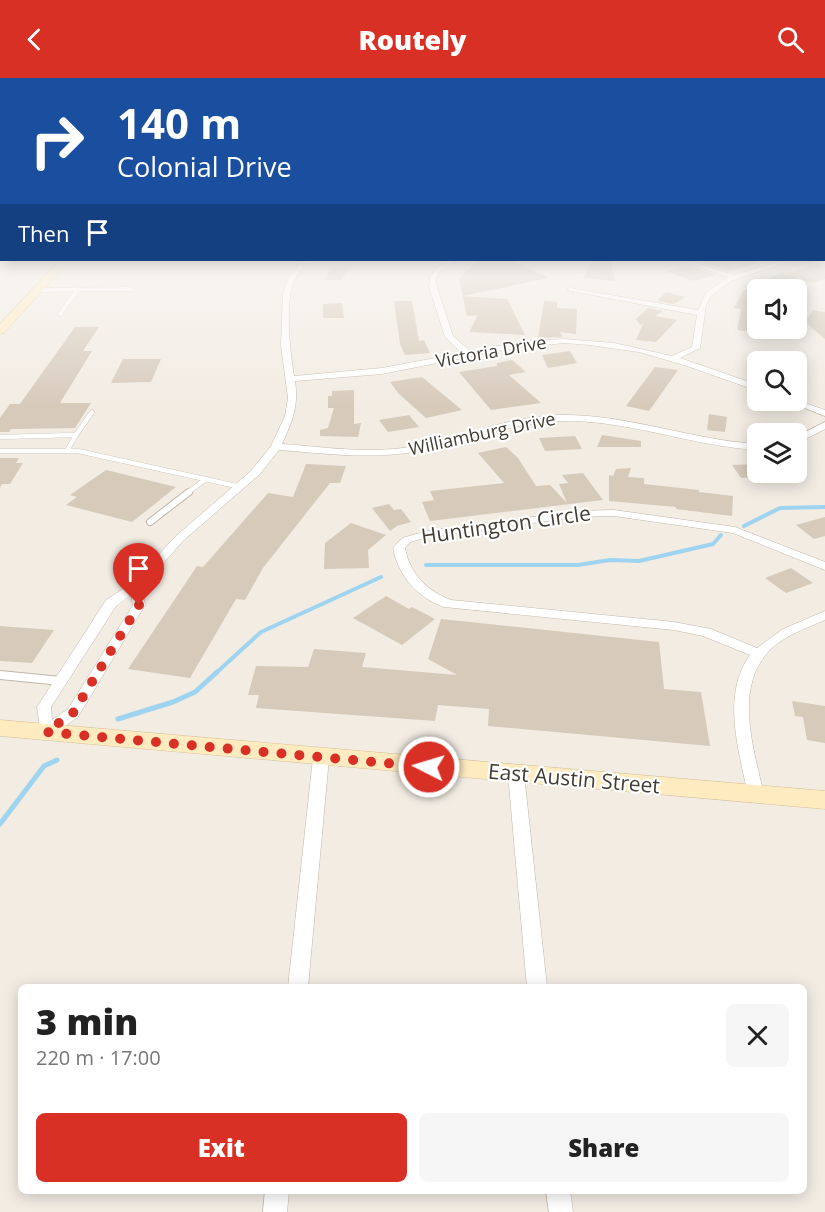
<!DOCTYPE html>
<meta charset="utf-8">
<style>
body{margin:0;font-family:"Open Sans",sans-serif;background:#f6f6f6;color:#222;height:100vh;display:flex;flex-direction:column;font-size:22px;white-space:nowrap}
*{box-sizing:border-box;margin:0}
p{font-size:20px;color:#767676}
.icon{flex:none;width:33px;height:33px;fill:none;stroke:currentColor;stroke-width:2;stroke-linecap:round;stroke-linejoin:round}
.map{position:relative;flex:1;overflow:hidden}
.sheet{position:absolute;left:18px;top:906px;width:789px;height:210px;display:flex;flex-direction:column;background:#fff;border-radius:9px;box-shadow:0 3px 15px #0003}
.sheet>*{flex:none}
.guide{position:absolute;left:0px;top:0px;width:825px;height:183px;box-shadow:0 3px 15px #0003;background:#1a4fa0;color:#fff;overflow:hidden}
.buttons{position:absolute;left:747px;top:201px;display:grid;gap:12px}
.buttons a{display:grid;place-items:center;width:60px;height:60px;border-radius:9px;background:#fff;box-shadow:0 3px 15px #0003;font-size:30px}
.pin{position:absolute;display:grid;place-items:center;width:51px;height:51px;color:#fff;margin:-62px -26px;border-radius:50% 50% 50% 0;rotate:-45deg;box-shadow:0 0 6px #0007}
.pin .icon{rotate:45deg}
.me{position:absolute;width:66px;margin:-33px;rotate:275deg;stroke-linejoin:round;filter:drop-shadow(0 0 4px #0008)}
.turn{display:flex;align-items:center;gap:21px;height:126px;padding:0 18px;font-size:27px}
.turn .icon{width:78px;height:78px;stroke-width:2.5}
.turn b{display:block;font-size:42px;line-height:51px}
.then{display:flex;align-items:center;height:57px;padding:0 18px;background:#0003;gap:12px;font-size:22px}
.round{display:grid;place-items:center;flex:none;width:63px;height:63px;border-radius:9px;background:#f6f6f6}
.overview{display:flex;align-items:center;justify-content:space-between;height:102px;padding:0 18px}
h1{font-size:36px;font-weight:800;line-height:45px}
.button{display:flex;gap:12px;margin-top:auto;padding:12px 18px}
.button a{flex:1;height:69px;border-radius:9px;background:#d93025;color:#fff;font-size:24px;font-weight:800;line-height:69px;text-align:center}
.button a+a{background:#f6f6f6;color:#222}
header{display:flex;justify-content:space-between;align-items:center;height:78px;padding:0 18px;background:#d93025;color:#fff;font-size:27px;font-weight:800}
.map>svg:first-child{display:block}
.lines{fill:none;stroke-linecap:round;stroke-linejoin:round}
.stream-far1{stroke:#9ed4f0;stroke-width:4}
.stream{stroke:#9ed4f0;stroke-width:5}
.building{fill:#d6cabb}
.service-far3-casing{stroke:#c0b6a9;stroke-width:4.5}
.service-far2-casing{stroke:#c0b6a9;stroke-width:5}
.service-far1-casing{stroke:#c0b6a9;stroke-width:8}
.service-casing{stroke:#c0b6a9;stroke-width:10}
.minor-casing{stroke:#c0b6a9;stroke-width:1}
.secondary-casing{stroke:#d2bd92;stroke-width:1}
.service-far3{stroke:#fff;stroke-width:4}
.service-far2{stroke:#fff;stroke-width:4.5}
.service-far1{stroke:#fff;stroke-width:6}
.service{stroke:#fff;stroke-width:8}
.minor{fill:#fff;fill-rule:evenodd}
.secondary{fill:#ffebc0;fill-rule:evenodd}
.route{stroke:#d93025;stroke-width:10;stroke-dasharray:0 18}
.labels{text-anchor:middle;stroke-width:4.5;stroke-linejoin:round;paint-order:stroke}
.far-street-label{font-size:18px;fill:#433c33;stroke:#fff}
.street-label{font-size:21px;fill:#433c33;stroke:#fff}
</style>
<header><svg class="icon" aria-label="back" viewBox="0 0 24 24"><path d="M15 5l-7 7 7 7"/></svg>Routely<svg class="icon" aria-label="search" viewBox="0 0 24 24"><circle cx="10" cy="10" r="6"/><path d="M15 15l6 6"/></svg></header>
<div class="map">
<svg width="825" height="1134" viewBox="0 0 825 1134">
<rect width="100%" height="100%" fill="#f2ece3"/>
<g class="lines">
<!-- stream-far1 -->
<g class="stream-far1">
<path d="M744,448L780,430L825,429"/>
<path d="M426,487H578L610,482L639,483L713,466L721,457"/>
<path d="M215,596L261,554L381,499"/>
</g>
<!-- stream -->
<g class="stream">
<path d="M118,641L173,624L195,614L217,594"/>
<path d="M0,746L44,688L57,682"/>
</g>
</g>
<!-- building -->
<g class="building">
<path d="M485,182H510L549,200L463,218L507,221L525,257L469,254L478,237L467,238L459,201L477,183Z"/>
<path d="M593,182H610L615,203L583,200Z"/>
<path d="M711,182H757V185L729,193L701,184Z"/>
<path d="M821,185L825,186V201L812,205L798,200L774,212H758V255L737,252L741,231L734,230L743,213L781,195L785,196Z"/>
<path d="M688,188L716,197L693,203L666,193Z"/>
<path d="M333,189H349L341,202H324Z"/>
<path d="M666,214L685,219L674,226L657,223Z"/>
<path d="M394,223H412L419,263L424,262L430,275L405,277L400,266Z"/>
<path d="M544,223L557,224V230L577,231L576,256L560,254L563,259L538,260Z"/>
<path d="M342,225L344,240H323V226Z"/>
<path d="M648,230L663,233L655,238L677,242L656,264L636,262L643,246L640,247L636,241Z"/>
<path d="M813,232L825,234V261L805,244Z"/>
<path d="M75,249H99L83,273H92L60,325H91L75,350L11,351L9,354H0V340L10,326H20Z"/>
<path d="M570,273L577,285L548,290L542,277Z"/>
<path d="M123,281H161L151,304L111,305Z"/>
<path d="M512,282L526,294L509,297L541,325L491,332L459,294L497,288V285Z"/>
<path d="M655,289L678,292L649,333L626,328Z"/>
<path d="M422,299L462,332L426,340L399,316L390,304Z"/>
<path d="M354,312V346L361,345L358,359L320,358V352L328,350L334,330H328V318H332V313Z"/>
<path d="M709,336L727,339L725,354L707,352Z"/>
<path d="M409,337L419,349L388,354L379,342Z"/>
<path d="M602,357L641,363V369H597Z"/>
<path d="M575,358L582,371L545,373L539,360Z"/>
<path d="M506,369L518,380L536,408L550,407L567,425L559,406L568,405L562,397L583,395L603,422L430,443L422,424L434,422L430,413L504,405L478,375Z"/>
<path d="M0,380H19L16,385H23L10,406H2L0,410Z"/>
<path d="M306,386L346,388L340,405H330L263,490L245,522L236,521L190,600L128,591L197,488L203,489L268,415L293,419Z"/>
<path d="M758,386V399L741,400L732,387Z"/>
<path d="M631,390L628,399L644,400V406L699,412V414L733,418L732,438L676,431V429L609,423V397L613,398L616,391Z"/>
<path d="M106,392L176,409L132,444L66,427L77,419L70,417Z"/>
<path d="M389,426L394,432L401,431L411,444L397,448L390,453L372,430Z"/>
<path d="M825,439V458L814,461L796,447Z"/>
<path d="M351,445L386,457L368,472L369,490L324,491L325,465Z"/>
<path d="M791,490L813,505L786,515L765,500Z"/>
<path d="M386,518L409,531L412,529L435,541L402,567L353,540Z"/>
<path d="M441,541L659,564L664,611L701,614L710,668L488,648L489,631L438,627L435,643L256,630L259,617H248L256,588L308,589L314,571L366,575L362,589L457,597L428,581Z"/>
<path d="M0,548L54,552L32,585L0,583Z"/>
<path d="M792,623L825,628V665L807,662L803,639L795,638Z"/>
</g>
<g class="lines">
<defs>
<g id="service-far3">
<path d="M38,212L132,211"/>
<path d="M60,236L78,211"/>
</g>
<g id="service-far2">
<path d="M76,357L92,334"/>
<path d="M0,359L76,357L67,373"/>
<path d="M0,373H78L241,409"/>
<path d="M187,415L206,401"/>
</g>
<path id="service-far1" d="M150,444L189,414"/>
<path id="service" d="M0,597L61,603"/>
<g id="minor">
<path d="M824,180L825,184L821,183L820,182Z"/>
<path d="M303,182H309C305,188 298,194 295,201C284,224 290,273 294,298L382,290L462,275L445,259L429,209L430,200L435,191L450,182H457L440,193L436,200L437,209L453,258L470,273L527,263L564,261L614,265L672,278L692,269L697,237L566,212L570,210L698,232L706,215L728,199L679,182H687L734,197L785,182H794L731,203L711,218L706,227L700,270L680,280L758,307V313L684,287L639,274L589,267L564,265L508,271L382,296L295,303C299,328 292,344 282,366C324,369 367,376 409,369C460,361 508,338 560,337C627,336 691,362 758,366V372C691,368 626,341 559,343C506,345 458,368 407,375C364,381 321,375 279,372L259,397L184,462L142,509L145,527L78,639L51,658H41L37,629L106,522L132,505L176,458L251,393L271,368L285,338L288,320L281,267L283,214L289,199ZM131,517L133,527L68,631L52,642L51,629L116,528Z"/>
<path d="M785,322H796L825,332V338Z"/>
<path d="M825,344V351L796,366V359Z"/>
<path d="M614,432L735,449L825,484V492L733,455L614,438L577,439L428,459L410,464L405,470C410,496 427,513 451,522L674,544L711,551L757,570L783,551L825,533V542C807,550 786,557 772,570C732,608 754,671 764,717L762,722L756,723L750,722L748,717C739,673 721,617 750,577L703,558L674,552L444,529C417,519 399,499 393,470L402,460L427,453L577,433Z"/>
<path d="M321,674L326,676L329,680L308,909H288L313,680L316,676Z"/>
<path d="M516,690L522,692L524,696L547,909H527L508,696L510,692Z"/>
<path d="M265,1113H289L287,1134H263Z"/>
<path d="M546,1113H570L573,1134H549Z"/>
</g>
<g id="secondary">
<path d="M60,182H70L4,255L0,256V246Z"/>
<path d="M0,642L825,713V731L0,658Z"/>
</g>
</defs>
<!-- service-far3 casing -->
<use href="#service-far3" class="service-far3-casing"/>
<!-- service-far2 casing -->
<use href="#service-far2" class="service-far2-casing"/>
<!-- service-far1 casing -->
<use href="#service-far1" class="service-far1-casing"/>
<!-- service casing -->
<use href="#service" class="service-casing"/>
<!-- minor casing -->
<use href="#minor" class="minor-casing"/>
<!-- secondary casing -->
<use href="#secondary" class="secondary-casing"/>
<!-- service-far3 -->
<use href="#service-far3" class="service-far3"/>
<!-- service-far2 -->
<use href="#service-far2" class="service-far2"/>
<!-- service-far1 -->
<use href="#service-far1" class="service-far1"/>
<!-- service -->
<use href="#service" class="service"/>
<!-- minor -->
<use href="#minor" class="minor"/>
<!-- secondary -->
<use href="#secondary" class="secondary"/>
</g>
<!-- sky -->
<linearGradient id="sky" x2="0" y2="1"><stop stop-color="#8ac1eb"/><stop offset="0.52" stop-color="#f9f6f2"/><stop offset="1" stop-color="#f9f6f2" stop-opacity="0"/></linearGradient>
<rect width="825" height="328" fill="url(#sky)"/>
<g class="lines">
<!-- route -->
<path class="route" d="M139,527L73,635L46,654L429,689"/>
</g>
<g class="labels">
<!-- far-street labels -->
<g class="far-street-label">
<text transform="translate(491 274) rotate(-10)" y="6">Victoria Drive</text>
<text transform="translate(482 356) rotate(-12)" y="6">Williamburg Drive</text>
</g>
<!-- street labels -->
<g class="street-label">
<text transform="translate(506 447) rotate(-8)" y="7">Huntington Circle</text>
<text transform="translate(574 701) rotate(5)" y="7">East Austin Street</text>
</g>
</g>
</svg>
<div class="buttons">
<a><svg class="icon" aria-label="sound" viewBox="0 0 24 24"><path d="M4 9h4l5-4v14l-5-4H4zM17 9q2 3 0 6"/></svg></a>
<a><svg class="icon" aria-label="search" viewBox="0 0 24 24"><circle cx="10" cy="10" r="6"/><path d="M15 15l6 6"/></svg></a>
<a><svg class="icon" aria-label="layers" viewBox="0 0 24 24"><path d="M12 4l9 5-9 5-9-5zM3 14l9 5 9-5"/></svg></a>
</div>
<div class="pin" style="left:139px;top:527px;background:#d93025"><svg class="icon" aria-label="arrive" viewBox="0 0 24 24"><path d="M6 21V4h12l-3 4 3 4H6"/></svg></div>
<svg class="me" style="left:429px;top:689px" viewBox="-20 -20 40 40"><circle r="17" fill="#d93025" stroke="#fff" stroke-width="3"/><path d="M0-11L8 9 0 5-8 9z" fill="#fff"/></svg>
<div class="guide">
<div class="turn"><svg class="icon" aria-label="right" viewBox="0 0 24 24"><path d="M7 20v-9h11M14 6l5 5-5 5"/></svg><div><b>140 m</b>Colonial Drive</div></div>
<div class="then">Then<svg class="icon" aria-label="arrive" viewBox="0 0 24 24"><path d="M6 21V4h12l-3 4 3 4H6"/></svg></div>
</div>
<section class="sheet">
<div class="overview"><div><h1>3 min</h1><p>220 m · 17:00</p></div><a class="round"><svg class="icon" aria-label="close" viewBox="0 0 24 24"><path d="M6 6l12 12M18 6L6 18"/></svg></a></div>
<div class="button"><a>Exit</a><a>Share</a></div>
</section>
</div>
